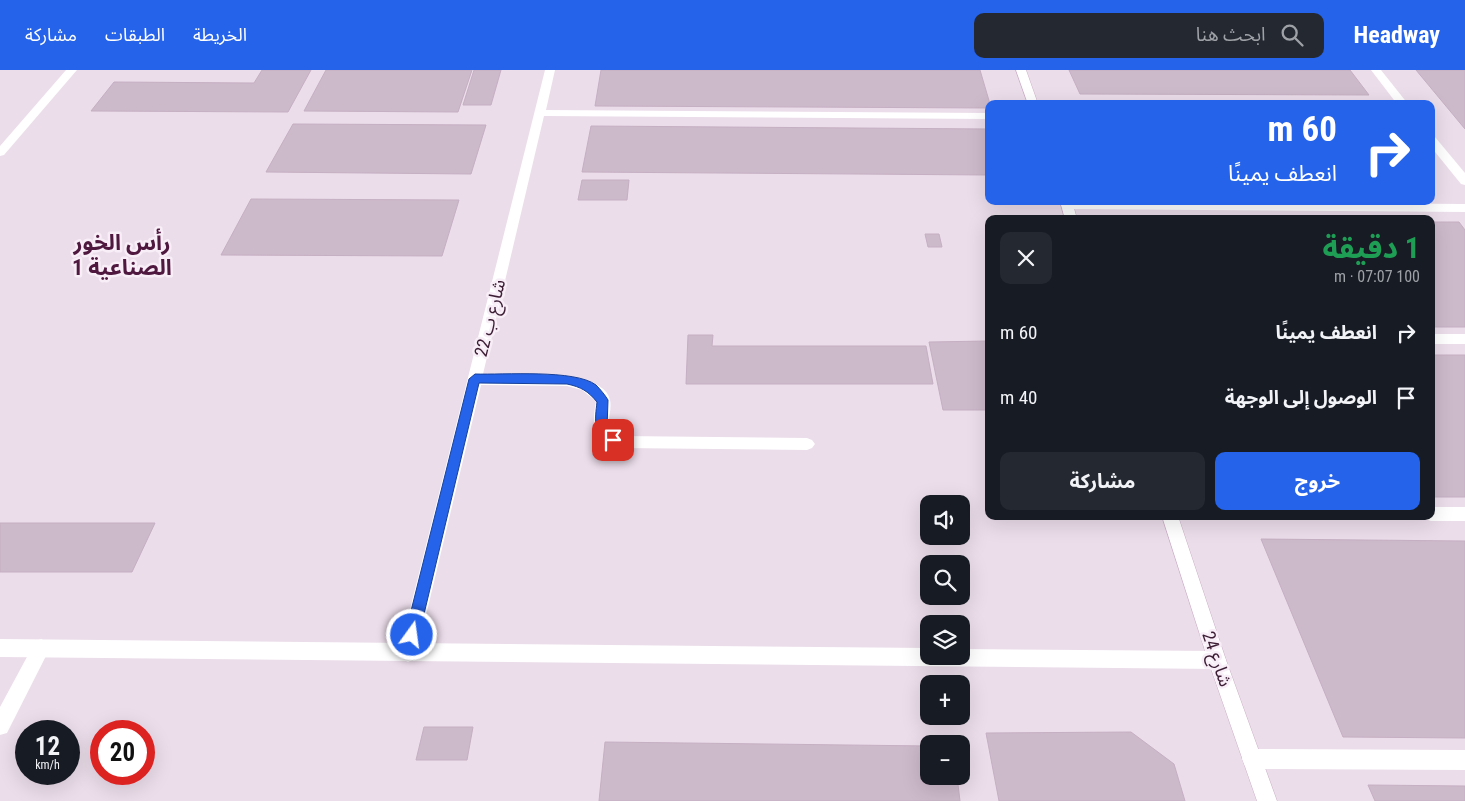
<!DOCTYPE html>
<html lang="ar">
<meta charset="utf-8">
<style>
body{margin:0;font-family:"Roboto Condensed","Noto Sans Arabic",sans-serif;background:#242831;color:#f1f3f6;direction:rtl;height:100vh;display:flex;flex-direction:column;font-size:19px;white-space:nowrap}
*{box-sizing:border-box;margin:0}
p{font-size:16px;color:#9ea1a6}
.icon{flex:none;width:28px;height:28px;fill:none;stroke:currentColor;stroke-width:2;stroke-linecap:round;stroke-linejoin:round}
.map{position:relative;flex:1;overflow:hidden;direction:ltr}
.drawer{position:absolute;left:985px;top:145px;width:450px;height:305px;display:flex;flex-direction:column;background:#171b24;border-radius:10px;box-shadow:0 5px 20px #0002;direction:rtl}
.drawer>*{flex:none}
.guide{position:absolute;left:985px;top:30px;width:450px;height:105px;border-radius:10px;box-shadow:0 5px 20px #0002;direction:rtl;background:#2563eb;color:#fff;overflow:hidden}
.fabs{position:absolute;left:920px;top:425px;display:grid;gap:10px}
.fabs a{display:grid;place-items:center;width:50px;height:50px;border-radius:10px;background:#171b24;box-shadow:0 5px 20px #0002;font-size:25px}
.speed{position:absolute;left:15px;top:650px;display:flex;gap:10px;font-size:25px;font-weight:700;text-align:center}
.speed>*{display:grid;place-content:center;width:65px;height:65px;border-radius:50%;background:#171b24;box-shadow:0 5px 20px #0002;line-height:1}
.speed small{font-size:12px;font-weight:400}
.speed .limit{border:8px solid #d22;background:#fff;color:#111}
.pin{position:absolute;display:grid;place-items:center;width:42px;height:42px;color:#fff;margin:-21px;border-radius:10px;box-shadow:0 2px 8px #0006}
.me{position:absolute;width:55px;margin:-28px;rotate:14deg;stroke-linejoin:round;filter:drop-shadow(0 0 4px #0008)}
.turn{display:flex;align-items:center;gap:18px;height:105px;padding:0 15px;font-size:22px}
.turn .icon{width:65px;height:65px;stroke-width:2.5}
.turn b{display:block;font-size:35px;line-height:42px}
.round{display:grid;place-items:center;flex:none;width:52px;height:52px;border-radius:10px;background:#242831}
.summary{display:flex;align-items:center;justify-content:space-between;height:85px;padding:0 15px}
h1{font-size:30px;font-weight:700;line-height:38px;color:#1e9e55}
.action{display:flex;gap:10px;margin-top:auto;padding:10px 15px}
.action a{flex:1;height:58px;border-radius:10px;background:#2563eb;color:#fff;font-size:20px;font-weight:700;line-height:58px;text-align:center}
.action a+a{background:#242831;color:#f1f3f6}
ul{padding:0;list-style:none}
li{display:flex;align-items:center;gap:15px;height:65px;padding:0 15px}
li div{flex:1}
li b{display:block;font-size:19px}
li em{font-style:normal}
header{display:flex;align-items:center;gap:30px;box-sizing:border-box;height:70px;padding:0 25px;background:#2563eb;color:#fff}
header strong{font-size:24px}
nav{display:flex;gap:28px;margin-inline-start:auto;font-size:18px}
.search{width:350px;height:45px;background:#242831;display:flex;align-items:center;gap:12px;box-sizing:border-box;padding:0 18px;border-radius:10px;color:#9ea1a6;font-size:19px}
.map>svg:first-child{display:block}
.building{fill:#ccb9ca;stroke:#c5afc2}
.lines{fill:none;stroke-linecap:round;stroke-linejoin:round}
.secondary-casing{stroke:#ccafc7;stroke-width:1}
.lane{fill:#fff;fill-rule:evenodd}
.street{fill:#fff;fill-rule:evenodd}
.secondary{fill:#fff;fill-rule:evenodd}
.route{fill:#2563eb;stroke:#184099}
.labels{text-anchor:middle;stroke-width:5;stroke-linejoin:round;paint-order:stroke}
.street-label{font-size:18px;fill:#3c1d34;stroke:#f7eef7}
.district-label{font-size:22px;font-weight:bold;fill:#4f183f;stroke:#f7eef7}
</style>
<header>
<strong>Headway</strong>
<div class="search"><svg class="icon" aria-label="search" viewBox="0 0 24 24"><circle cx="10" cy="10" r="6"/><path d="M15 15l6 6"/></svg>ابحث هنا</div>
<nav><a>الخريطة</a><a>الطبقات</a><a>مشاركة</a></nav>
</header>
<div class="map">
<svg width="1465" height="731" viewBox="0 0 1465 731">
<rect width="100%" height="100%" fill="#ebddea"/>
<!-- building -->
<g class="building">
<path d="M262,0H311L288,42L91,41L114,12L254,13Z"/>
<path d="M326,0H472L458,42L304,41Z"/>
<path d="M474,0H501L491,35H463Z"/>
<path d="M601,0H980L990,34L989,38L595,36Z"/>
<path d="M1069,0H1350L1369,25L1080,24Z"/>
<path d="M1416,0H1465V59Z"/>
<path d="M293,54L486,55L471,104L266,102Z"/>
<path d="M591,56L989,59V105L582,102Z"/>
<path d="M582,110H629L627,130H578Z"/>
<path d="M251,129L459,130L442,186L221,185Z"/>
<path d="M1431,152H1459L1465,160V257H1431Z"/>
<path d="M925,164H939L942,177H928Z"/>
<path d="M688,265H713L712,276H926L933,314H686Z"/>
<path d="M989,271V340H943L929,272Z"/>
<rect x="1431" y="285" width="34" height="142"/>
<path d="M0,453H155L132,502H0Z"/>
<path d="M1261,469L1465,471V668L1343,667Z"/>
<path d="M424,657H473L467,690H416Z"/>
<path d="M1131,662L1174,694L1185,731H999L986,663Z"/>
<path d="M605,672L929,676V706H957L960,731H599Z"/>
<path d="M1368,715L1465,716V731H1375Z"/>
</g>
<g class="lines">
<defs>
<g id="secondary">
<path d="M1016,0H1026L1038,34H1028Z"/>
<path d="M1060,131H1072L1077,149H1065Z"/>
<path d="M1162,446H1178L1226,590L1277,731H1257L1208,590Z"/>
</g>
</defs>
<!-- secondary casing -->
<use href="#secondary" class="secondary-casing"/>
<!-- lane -->
<g class="lane">
<path d="M66,0H77L4,85L0,86V76Z"/>
<path d="M545,0H555L546,40L989,43V49L544,46L483,304C508,304 604,297 610,330C612,338 608,348 609,357L613,362L621,366L807,368L812,370L815,374L812,378L807,380L621,378C593,369 591,359 596,331L582,320L567,316L481,315L417,583L414,589L408,592L402,589L399,583Z"/>
<path d="M1371,0H1381L1408,34H1397Z"/>
<path d="M1431,66L1435,67L1465,103V115L1461,114L1431,77Z"/>
<path d="M1066,131L1465,134V142L1067,139L1061,135Z"/>
<rect x="1431" y="264" width="34" height="10"/>
<path d="M1431,437H1465V451H1431L1425,449L1424,446H1431Z"/>
<path d="M41,569L47,572L50,578L47,584L7,663L0,665V637L35,572Z"/>
<path d="M1252,679L1465,680V700L1252,699L1245,696L1242,689L1245,682Z"/>
</g>
<!-- street -->
<path class="street" d="M0,569L929,578V586H961V579L1217,581L1223,584L1226,590L1223,596L1217,599L0,587Z"/>
<!-- secondary -->
<use href="#secondary" class="secondary"/>
</g>
<!-- route -->
<path class="route" d="M475,304C503,305 575,299 596,315C600,319 605,325 608,330L607,358L619,370L617,373L613,375C592,368 595,349 597,332C588,321 581,317 567,314L479,313L419,565L417,569L412,571L407,569L405,565L469,309Z"/>
<g class="labels">
<!-- street labels -->
<g class="street-label">
<text transform="translate(490 248) rotate(-76)" y="6">شارع ب 22</text>
<text transform="translate(1217 589) rotate(71)" y="6">شارع 24</text>
</g>
<!-- district labels -->
<g class="district-label">
<text x="122" y="180">رأس الخور<tspan x="122" dy="25">الصناعية 1</tspan></text>
</g>
</g>
</svg>
<div class="fabs">
<a><svg class="icon" aria-label="sound" viewBox="0 0 24 24"><path d="M4 9h4l5-4v14l-5-4H4zM17 9q2 3 0 6"/></svg></a>
<a><svg class="icon" aria-label="search" viewBox="0 0 24 24"><circle cx="10" cy="10" r="6"/><path d="M15 15l6 6"/></svg></a>
<a><svg class="icon" aria-label="layers" viewBox="0 0 24 24"><path d="M12 4l9 5-9 5-9-5zM3 14l9 5 9-5"/></svg></a>
<a>+</a>
<a>−</a>
</div>
<div class="speed"><div>12<small>km/h</small></div><div class="limit">20</div></div>
<div class="pin" style="left:613px;top:370px;background:#d93025"><svg class="icon" aria-label="arrive" viewBox="0 0 24 24"><path d="M6 21V4h12l-3 4 3 4H6"/></svg></div>
<svg class="me" style="left:412px;top:565px" viewBox="-20 -20 40 40"><circle r="17" fill="#2563eb" stroke="#fff" stroke-width="3"/><path d="M0-11L8 9 0 5-8 9z" fill="#fff"/></svg>
<div class="guide">
<div class="turn"><svg class="icon" aria-label="right" viewBox="0 0 24 24"><path d="M7 20v-9h11M14 6l5 5-5 5"/></svg><div><b>60 m</b>انعطف يمينًا</div></div>
</div>
<section class="drawer">
<div class="summary"><div><h1>1 دقيقة</h1><p>100 m · 07:07</p></div><a class="round"><svg class="icon" aria-label="close" viewBox="0 0 24 24"><path d="M6 6l12 12M18 6L6 18"/></svg></a></div>
<ul>
<li><svg class="icon" aria-label="right" viewBox="0 0 24 24"><path d="M7 20v-9h11M14 6l5 5-5 5"/></svg><div><b>انعطف يمينًا</b></div><em>60 m</em></li>
<li><svg class="icon" aria-label="arrive" viewBox="0 0 24 24"><path d="M6 21V4h12l-3 4 3 4H6"/></svg><div><b>الوصول إلى الوجهة</b></div><em>40 m</em></li>
</ul>
<div class="action"><a>خروج</a><a>مشاركة</a></div>
</section>
</div>
